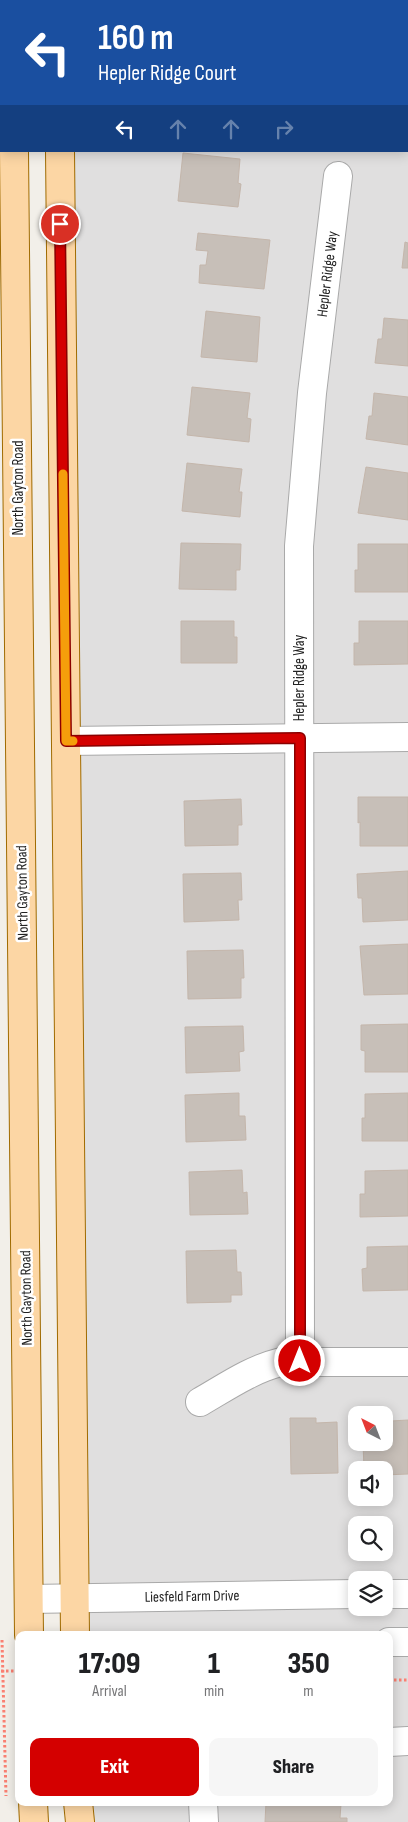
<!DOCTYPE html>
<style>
body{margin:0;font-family:"Sofia Sans Condensed",sans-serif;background:#f6f6f6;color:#202124;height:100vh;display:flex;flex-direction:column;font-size:19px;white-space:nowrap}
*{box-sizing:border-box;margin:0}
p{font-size:16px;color:#757577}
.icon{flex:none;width:28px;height:28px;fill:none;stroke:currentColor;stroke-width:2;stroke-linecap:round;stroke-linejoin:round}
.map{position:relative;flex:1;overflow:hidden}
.panel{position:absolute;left:15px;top:1631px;width:378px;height:175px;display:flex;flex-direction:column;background:#fff;border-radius:10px;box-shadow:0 2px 12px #0003}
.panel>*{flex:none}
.banner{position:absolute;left:0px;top:0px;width:409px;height:152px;box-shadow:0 2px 12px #0003;background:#1a4fa0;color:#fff;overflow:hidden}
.needle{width:32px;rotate:318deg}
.tools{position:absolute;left:348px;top:1406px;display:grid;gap:10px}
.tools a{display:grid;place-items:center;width:45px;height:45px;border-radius:10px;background:#fff;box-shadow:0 2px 12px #0003;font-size:25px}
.pin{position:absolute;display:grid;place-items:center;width:42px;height:42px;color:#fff;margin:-21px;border:2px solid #fff;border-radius:50%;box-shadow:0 1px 5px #0007}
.me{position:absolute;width:55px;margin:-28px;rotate:0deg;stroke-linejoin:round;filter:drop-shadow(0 0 4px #0008)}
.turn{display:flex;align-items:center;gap:18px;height:105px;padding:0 15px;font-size:22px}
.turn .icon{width:65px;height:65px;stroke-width:2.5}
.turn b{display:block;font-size:35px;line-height:42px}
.lanes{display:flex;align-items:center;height:48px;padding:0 15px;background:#0003;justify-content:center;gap:25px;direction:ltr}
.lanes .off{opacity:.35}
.eta{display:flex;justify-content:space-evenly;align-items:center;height:85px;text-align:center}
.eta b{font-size:30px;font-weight:800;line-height:35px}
.action{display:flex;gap:10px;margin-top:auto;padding:10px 15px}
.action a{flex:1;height:58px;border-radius:10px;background:#d40000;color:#fff;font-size:20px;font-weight:800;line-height:58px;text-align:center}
.action a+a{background:#f6f6f6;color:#202124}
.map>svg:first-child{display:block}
.residential{fill:#e0dfdf;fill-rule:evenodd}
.building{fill:#c7bfb8;stroke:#c4b6ab}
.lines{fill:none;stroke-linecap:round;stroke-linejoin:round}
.minor-casing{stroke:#a9a9a9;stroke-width:30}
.major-casing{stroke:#a06b00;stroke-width:30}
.path{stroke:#fa8072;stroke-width:3;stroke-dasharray:2.5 2.5;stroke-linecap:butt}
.minor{stroke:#fff;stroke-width:28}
.major{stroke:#fcd6a4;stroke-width:28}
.route-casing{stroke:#8a0000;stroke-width:12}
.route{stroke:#d40000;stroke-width:9}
.slow{stroke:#f59e0b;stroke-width:9}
.labels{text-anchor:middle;stroke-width:5;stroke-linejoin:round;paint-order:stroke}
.street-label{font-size:15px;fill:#222;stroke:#fff}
</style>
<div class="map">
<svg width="408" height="1822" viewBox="0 0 408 1822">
<rect width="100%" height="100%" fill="#f2efe9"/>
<!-- residential -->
<path class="residential" d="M59,0H408V1822H77L76,1803L389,1802V1635H71L55,151H408V1ZM356,1415H384V1442H356ZM356,1470H384V1498H356ZM356,1525H384V1552H356ZM356,1580H384V1608H356Z"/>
<!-- building -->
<g class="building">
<path d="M183,153L240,159L238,183L241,184L238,207L178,201Z"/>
<path d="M198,233L270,240L264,289L199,283L200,265H206L208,251L196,250Z"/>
<path d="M405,242L408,243V268H402Z"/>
<path d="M206,311L260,317L257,362L201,357Z"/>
<path d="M384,318L408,320V366L375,363L378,339H382Z"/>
<path d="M192,387L250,393L247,418L251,419L249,442L187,435Z"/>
<path d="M374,393L408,397V445L366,439L369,416H372Z"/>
<path d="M187,463L242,469L239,492H242L240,517L182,511Z"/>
<path d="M366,467L408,473V520L358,513Z"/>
<path d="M181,543L241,544L240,570H236V590L179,589Z"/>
<path d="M358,544H408V592H355V570H358Z"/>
<path d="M181,621H234V637H237V663H181Z"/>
<path d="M359,621H408V664L354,665V643H359Z"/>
<path d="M358,797H408V846H360V822L358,823Z"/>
<path d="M241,799L242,825H238V845L185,846L184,801Z"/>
<path d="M408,871V920L363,922L362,898H358L357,874Z"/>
<path d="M241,873L242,900H238L239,920L184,922L183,874Z"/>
<path d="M408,944V994L364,995L360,946Z"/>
<path d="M243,950L244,978H241V998L188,999L187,951Z"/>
<path d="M408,1024V1072H365V1051L361,1050V1025Z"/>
<path d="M243,1026L244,1051L239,1052L240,1071L186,1073L185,1027Z"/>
<path d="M239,1093V1116H245L246,1140L186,1142L185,1095Z"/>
<path d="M408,1093V1141H362V1118H365V1094Z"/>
<path d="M242,1170L243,1193L247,1192L248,1214L190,1215L189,1172Z"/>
<path d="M408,1170V1216L360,1217V1194H365V1171Z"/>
<path d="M408,1246V1290L363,1291L362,1269L367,1268V1247Z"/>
<path d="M236,1250L237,1272H241L242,1295H231V1302L187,1303L186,1251Z"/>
<path d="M381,1415H390L391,1421L408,1420V1474L384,1475V1470H364L363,1442H384V1415Z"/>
<path d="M290,1418H316V1423L337,1422L338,1473L291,1474Z"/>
<path d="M266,1802L341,1804L340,1818H347V1822H265Z"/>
</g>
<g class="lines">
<defs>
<g id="minor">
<path d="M66,741L408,737"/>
<path d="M300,1361L299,546L312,393L338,176"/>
<path d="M200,1402C226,1387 252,1369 281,1362H408"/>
<path d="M384,1594H408"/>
<path d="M29,1599L356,1594"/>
<path d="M389,1642H408"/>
<path d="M389,1742L408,1741"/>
<path d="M203,1802L204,1822"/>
</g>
<g id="major">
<path d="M18,1V0"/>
<path d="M65,1V0"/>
<path d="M14,151L29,1635"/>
<path d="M60,151L75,1635"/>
<path d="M33,1802L34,1822"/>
<path d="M78,1802L80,1822"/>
</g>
</defs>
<!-- minor casing -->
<use href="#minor" class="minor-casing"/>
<!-- major casing -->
<use href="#major" class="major-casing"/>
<!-- path -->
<g class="path">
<path d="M2,1640L6,1796"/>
<path d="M1,1671H19"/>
<path d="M389,1680H408"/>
</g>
<!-- minor -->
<use href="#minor" class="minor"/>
<!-- major -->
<use href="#major" class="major"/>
</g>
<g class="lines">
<defs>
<path id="route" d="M60,224L66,741L300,738V1361"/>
</defs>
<!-- route casing -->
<use href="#route" class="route-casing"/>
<!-- route -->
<use href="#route" class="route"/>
<!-- slow -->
<path class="slow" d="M63,474L66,741H73"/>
</g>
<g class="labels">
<!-- street labels -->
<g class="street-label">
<text transform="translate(327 274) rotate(-83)" y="5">Hepler Ridge Way</text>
<text transform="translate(18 488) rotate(-90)" y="5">North Gayton Road</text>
<text transform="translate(299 678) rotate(-90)" y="5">Hepler Ridge Way</text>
<text transform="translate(22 893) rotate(-91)" y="5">North Gayton Road</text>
<text transform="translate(26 1298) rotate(-91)" y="5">North Gayton Road</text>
<text transform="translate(192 1596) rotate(-1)" y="5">Liesfeld Farm Drive</text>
</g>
</g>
</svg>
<div class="tools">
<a><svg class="needle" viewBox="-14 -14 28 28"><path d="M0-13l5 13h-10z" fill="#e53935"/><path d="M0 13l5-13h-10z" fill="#757577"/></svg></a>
<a><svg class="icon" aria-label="sound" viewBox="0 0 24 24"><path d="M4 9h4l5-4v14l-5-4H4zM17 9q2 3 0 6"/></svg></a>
<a><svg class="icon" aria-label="search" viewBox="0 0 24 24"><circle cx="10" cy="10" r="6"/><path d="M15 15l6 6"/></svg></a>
<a><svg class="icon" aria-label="layers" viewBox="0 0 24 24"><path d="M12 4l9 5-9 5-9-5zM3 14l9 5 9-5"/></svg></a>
</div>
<div class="pin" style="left:60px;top:224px;background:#d93025"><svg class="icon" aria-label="arrive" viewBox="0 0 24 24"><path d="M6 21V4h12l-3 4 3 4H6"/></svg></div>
<svg class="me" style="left:300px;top:1361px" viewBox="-20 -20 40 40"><circle r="17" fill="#d40000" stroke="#fff" stroke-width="3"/><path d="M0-11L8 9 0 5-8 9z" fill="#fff"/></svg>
<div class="banner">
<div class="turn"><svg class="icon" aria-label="left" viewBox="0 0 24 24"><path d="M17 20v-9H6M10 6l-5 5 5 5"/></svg><div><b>160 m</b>Hepler Ridge Court</div></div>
<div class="lanes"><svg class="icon" aria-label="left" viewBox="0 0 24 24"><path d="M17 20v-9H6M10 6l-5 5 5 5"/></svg><svg class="icon off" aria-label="ahead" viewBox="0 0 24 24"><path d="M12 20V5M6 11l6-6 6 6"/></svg><svg class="icon off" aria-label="ahead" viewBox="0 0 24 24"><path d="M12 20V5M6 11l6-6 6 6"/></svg><svg class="icon off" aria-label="right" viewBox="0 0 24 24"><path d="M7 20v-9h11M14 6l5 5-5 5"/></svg></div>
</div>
<section class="panel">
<div class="eta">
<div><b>17:09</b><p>Arrival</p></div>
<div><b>1</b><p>min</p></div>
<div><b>350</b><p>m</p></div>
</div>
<div class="action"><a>Exit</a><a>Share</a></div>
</section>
</div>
